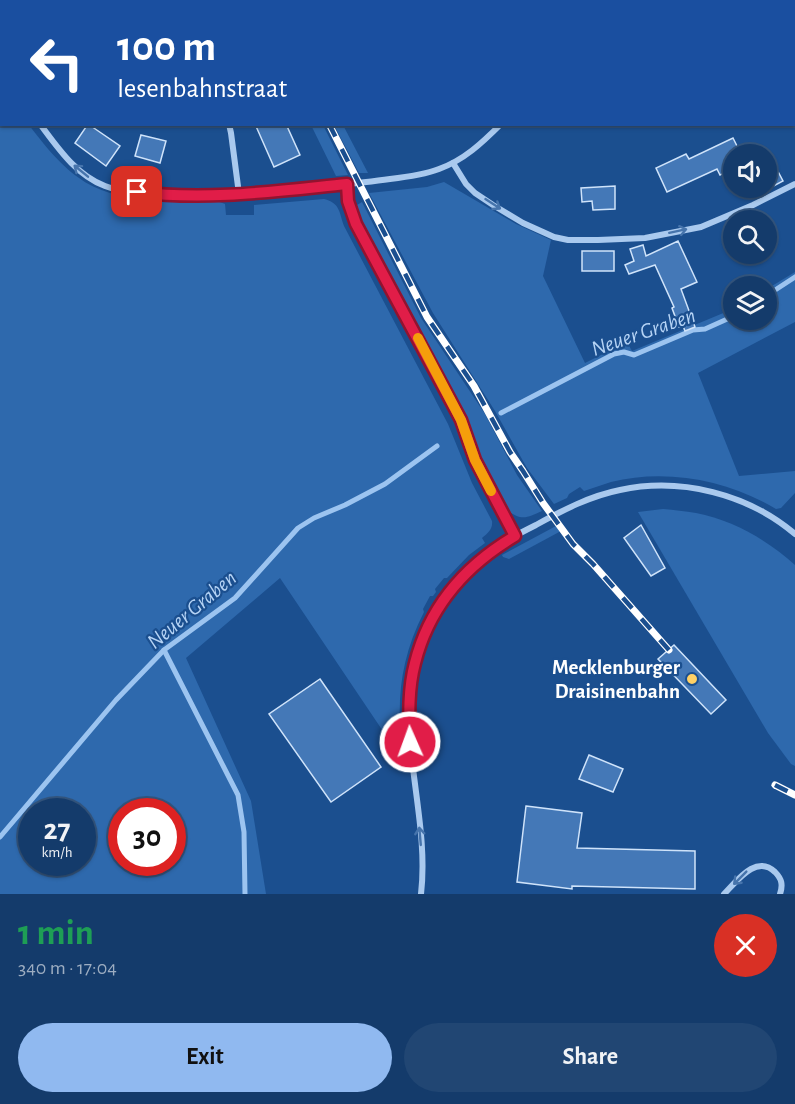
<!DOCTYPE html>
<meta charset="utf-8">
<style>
body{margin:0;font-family:"Alegreya Sans",sans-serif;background:#214673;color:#f1f3f6;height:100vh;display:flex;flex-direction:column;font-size:22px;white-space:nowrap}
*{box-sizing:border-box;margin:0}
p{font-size:20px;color:#9dadc1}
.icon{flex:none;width:33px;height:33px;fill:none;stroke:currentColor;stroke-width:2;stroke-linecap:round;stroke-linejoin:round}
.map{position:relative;height:894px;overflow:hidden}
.sheet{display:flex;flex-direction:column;background:#143b6b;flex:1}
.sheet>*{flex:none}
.hud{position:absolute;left:0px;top:0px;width:795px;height:126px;box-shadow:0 2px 4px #0004,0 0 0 2px #33557e;background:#1a4fa0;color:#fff;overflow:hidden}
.buttons{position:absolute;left:723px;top:144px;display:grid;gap:12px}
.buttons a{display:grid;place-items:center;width:54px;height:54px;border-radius:50%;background:#143b6b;box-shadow:0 2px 4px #0004,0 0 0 2px #33557e;font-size:30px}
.speed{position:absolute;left:18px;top:798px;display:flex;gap:12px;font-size:30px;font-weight:700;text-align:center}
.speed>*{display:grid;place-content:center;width:78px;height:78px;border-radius:50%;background:#143b6b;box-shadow:0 2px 4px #0004,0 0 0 2px #33557e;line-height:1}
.speed small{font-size:15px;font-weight:400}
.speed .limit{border:9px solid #d22;background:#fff;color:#111}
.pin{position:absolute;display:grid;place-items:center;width:51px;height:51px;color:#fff;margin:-26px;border-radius:12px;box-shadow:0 3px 9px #0006}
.me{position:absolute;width:66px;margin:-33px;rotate:358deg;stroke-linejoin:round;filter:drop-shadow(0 0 4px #0008)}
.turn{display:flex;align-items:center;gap:21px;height:126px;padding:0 18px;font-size:27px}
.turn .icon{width:78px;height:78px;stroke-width:2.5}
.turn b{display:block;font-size:42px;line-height:51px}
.round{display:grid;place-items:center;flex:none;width:63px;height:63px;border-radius:32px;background:#214673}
.headline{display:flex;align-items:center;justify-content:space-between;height:102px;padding:0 18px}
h1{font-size:36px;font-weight:600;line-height:45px;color:#1e9e55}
.button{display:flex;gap:12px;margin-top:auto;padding:12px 18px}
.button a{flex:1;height:69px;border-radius:36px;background:#90b9f0;color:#111;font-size:24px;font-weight:600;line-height:69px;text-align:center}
.button a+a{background:#214673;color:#f1f3f6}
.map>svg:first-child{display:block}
.green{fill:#2e69ad;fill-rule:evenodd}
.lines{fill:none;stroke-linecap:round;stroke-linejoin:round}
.stream{stroke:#9cc4f0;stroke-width:5}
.building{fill:#4478b7;stroke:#cfe3fa;stroke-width:1.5}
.minor{stroke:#a9c9ee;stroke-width:6}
.rail-casing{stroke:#fff;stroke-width:7}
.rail{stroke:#1b4f8f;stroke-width:4.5;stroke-dasharray:14;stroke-linecap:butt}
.oneway{stroke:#4674ac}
.route-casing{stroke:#92132f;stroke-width:15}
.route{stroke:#e11d48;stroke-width:10}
.slow{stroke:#f59e0b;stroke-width:10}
.poi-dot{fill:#ffd166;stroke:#1b4f8f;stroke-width:2}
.labels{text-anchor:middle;stroke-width:4.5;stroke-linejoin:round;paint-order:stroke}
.poi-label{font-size:21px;font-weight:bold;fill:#fff;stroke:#1b4f8f;text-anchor:end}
.water-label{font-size:22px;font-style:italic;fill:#b5d3f5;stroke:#1b4f8f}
</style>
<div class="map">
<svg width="795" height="894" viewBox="0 0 795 894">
<rect width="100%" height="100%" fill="#1b4f8f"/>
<!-- green -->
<g class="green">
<path d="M0,84L2,86V124L29,125C70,179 94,199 165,200C185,200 206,197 225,204L226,215H254V205L324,199C340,203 339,212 344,226L448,424L472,483L492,521C493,529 488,533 482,538L485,543L469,555L447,578H444L435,589L436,592L433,596H430L423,609L424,612C399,661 396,704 403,757L401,758L280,578L186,658L251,801L266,894H0ZM32,812H82V862H32ZM122,812H172V862H122Z"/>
<path d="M311,125H323L348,175L336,176Z"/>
<path d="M334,125H343L368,173H359Z"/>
<path d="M444,182L516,224L551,240L543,276L585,363L627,342L632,351L733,309L734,320H766L767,289L795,272V322L698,373L739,476L795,471V493L781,508L776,509C728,480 666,468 611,482C602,485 593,488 584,491L580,487L569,494L567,498L554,504L527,468L495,411L433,313L369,193L427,187Z"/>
<path d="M362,202L421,318L485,414L517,475L542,511C527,518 521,521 507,510L481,457L466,417L423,335L362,222L357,205Z"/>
<path d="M663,509C674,510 685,511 696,513C733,520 767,540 795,565V766L791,764L768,733L638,512Z"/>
<path d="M556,526L561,531L509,559L503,557L502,555Z"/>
</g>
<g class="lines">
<!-- stream -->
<g class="stream">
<path d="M766,296L795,277"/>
<path d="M501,413L614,354L624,352L634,355L693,330L705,329L734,316"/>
<path d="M164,650L238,795L244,832L245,894"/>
<path d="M0,837L116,700L164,650L235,598L298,528L314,518L345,505L385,484L437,446"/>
</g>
</g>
<!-- building -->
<g class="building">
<path d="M88,124L120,146L106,166L75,143Z"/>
<path d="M255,124H286L300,155L274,167Z"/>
<path d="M141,135L166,141L160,163L135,156Z"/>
<path d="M733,138L741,154H734V168L720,175L717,169L667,192L656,168L686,154L689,159Z"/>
<path d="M766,149L783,181L766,190Z"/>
<path d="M615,186V209L593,210L592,201L582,202L581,188Z"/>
<path d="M678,241L697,282L681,289L695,327L685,331L683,326L679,327L672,308L674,307L655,265L629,274L625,265L634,261L630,249L643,245L646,256Z"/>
<rect x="582" y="251" width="32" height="20"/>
<path d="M641,525L665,568L651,576L624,538Z"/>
<path d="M674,645L726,700L711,714L658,659Z"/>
<path d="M320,679L381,767L331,802L269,714Z"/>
<path d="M589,755L623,769L613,792L579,779Z"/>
<path d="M526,806L582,813L577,848L695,851V889L572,886V889L517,882Z"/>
</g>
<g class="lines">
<!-- minor -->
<g class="minor">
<path d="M169,0L170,2"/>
<path d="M35,2L38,0"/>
<path d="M670,2L671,0"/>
<path d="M0,71L2,73"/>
<path d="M40,124C58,148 76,175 105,186C126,194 151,194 172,195C224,196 275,191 327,186C348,184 369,182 390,179C407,177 423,175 439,169C464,160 482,143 501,124"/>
<path d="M229,124L231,133L239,194"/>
<path d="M453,163L466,184L475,193L493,205L523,223L554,237L568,240H598L645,238L701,227L753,205L795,184"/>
<path d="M347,184L348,201L356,223L461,420L475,460L515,536"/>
<path d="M421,894C430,818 396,739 415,663C426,617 455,576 493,549C506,540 522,532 536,525C563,510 590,496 620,490C681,477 748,494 795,534"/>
<path d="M724,894C737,881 756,854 775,872C782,879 783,885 780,894"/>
</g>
<defs>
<g id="rail">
<path d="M266,0L267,2"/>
<path d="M329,124L427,317L474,386L510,452L523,471L543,503L573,544L593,564L669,650"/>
<path d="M775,785L795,795"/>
</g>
</defs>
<!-- rail casing -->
<use href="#rail" class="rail-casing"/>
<!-- rail -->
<use href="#rail" class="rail"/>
</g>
<!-- one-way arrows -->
<defs><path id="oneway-shaft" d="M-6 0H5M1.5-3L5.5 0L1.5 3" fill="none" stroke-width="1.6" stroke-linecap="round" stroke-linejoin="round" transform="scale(1.5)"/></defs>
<g class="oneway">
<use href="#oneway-shaft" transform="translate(81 171) rotate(-141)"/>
<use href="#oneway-shaft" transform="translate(493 204) rotate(33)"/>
<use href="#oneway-shaft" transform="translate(678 231) rotate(-12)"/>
<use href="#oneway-shaft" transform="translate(420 836) rotate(-95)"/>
<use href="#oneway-shaft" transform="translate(740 878) rotate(135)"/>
</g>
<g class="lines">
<defs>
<path id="route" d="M137,192C207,201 277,191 347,184L348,201L356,224L461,420L475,460L515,536C466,565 429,607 415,663C408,689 409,716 410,742"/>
</defs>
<!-- route casing -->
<use href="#route" class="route-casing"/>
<!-- route -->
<use href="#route" class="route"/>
<!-- slow -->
<path class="slow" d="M418,338L461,420L475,460L491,491"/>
</g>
<!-- markers -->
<circle class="poi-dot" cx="692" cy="679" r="6"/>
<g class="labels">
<!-- poi labels -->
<g class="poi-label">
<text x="680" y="674">Mecklenburger<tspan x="680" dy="24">Draisinenbahn</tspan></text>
</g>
<!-- water labels -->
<g class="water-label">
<text transform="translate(643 331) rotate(-19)" y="8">Neuer Graben</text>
<text transform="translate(191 609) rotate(-40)" y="8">Neuer Graben</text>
</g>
</g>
</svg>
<div class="buttons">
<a><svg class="icon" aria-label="sound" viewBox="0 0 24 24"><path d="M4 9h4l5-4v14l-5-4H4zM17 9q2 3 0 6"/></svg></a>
<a><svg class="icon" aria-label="search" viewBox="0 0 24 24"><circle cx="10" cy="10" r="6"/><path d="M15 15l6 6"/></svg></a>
<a><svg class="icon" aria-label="layers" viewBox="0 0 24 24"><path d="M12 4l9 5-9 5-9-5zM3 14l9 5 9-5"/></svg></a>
</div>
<div class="speed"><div>27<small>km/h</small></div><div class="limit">30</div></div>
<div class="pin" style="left:137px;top:192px;background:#d93025"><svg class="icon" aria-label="arrive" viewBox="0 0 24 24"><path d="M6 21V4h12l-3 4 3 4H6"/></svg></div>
<svg class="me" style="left:410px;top:742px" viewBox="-20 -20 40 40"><circle r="17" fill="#e11d48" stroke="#fff" stroke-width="3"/><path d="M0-11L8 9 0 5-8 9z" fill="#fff"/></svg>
<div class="hud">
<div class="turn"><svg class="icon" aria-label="left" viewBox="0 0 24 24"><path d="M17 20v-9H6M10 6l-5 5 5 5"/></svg><div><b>100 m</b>Iesenbahnstraat</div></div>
</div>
</div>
<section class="sheet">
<div class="headline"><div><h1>1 min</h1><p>340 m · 17:04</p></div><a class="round" style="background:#d93025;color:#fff"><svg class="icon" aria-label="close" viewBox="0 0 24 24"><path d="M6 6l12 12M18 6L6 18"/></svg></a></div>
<div class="button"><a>Exit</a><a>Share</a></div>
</section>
